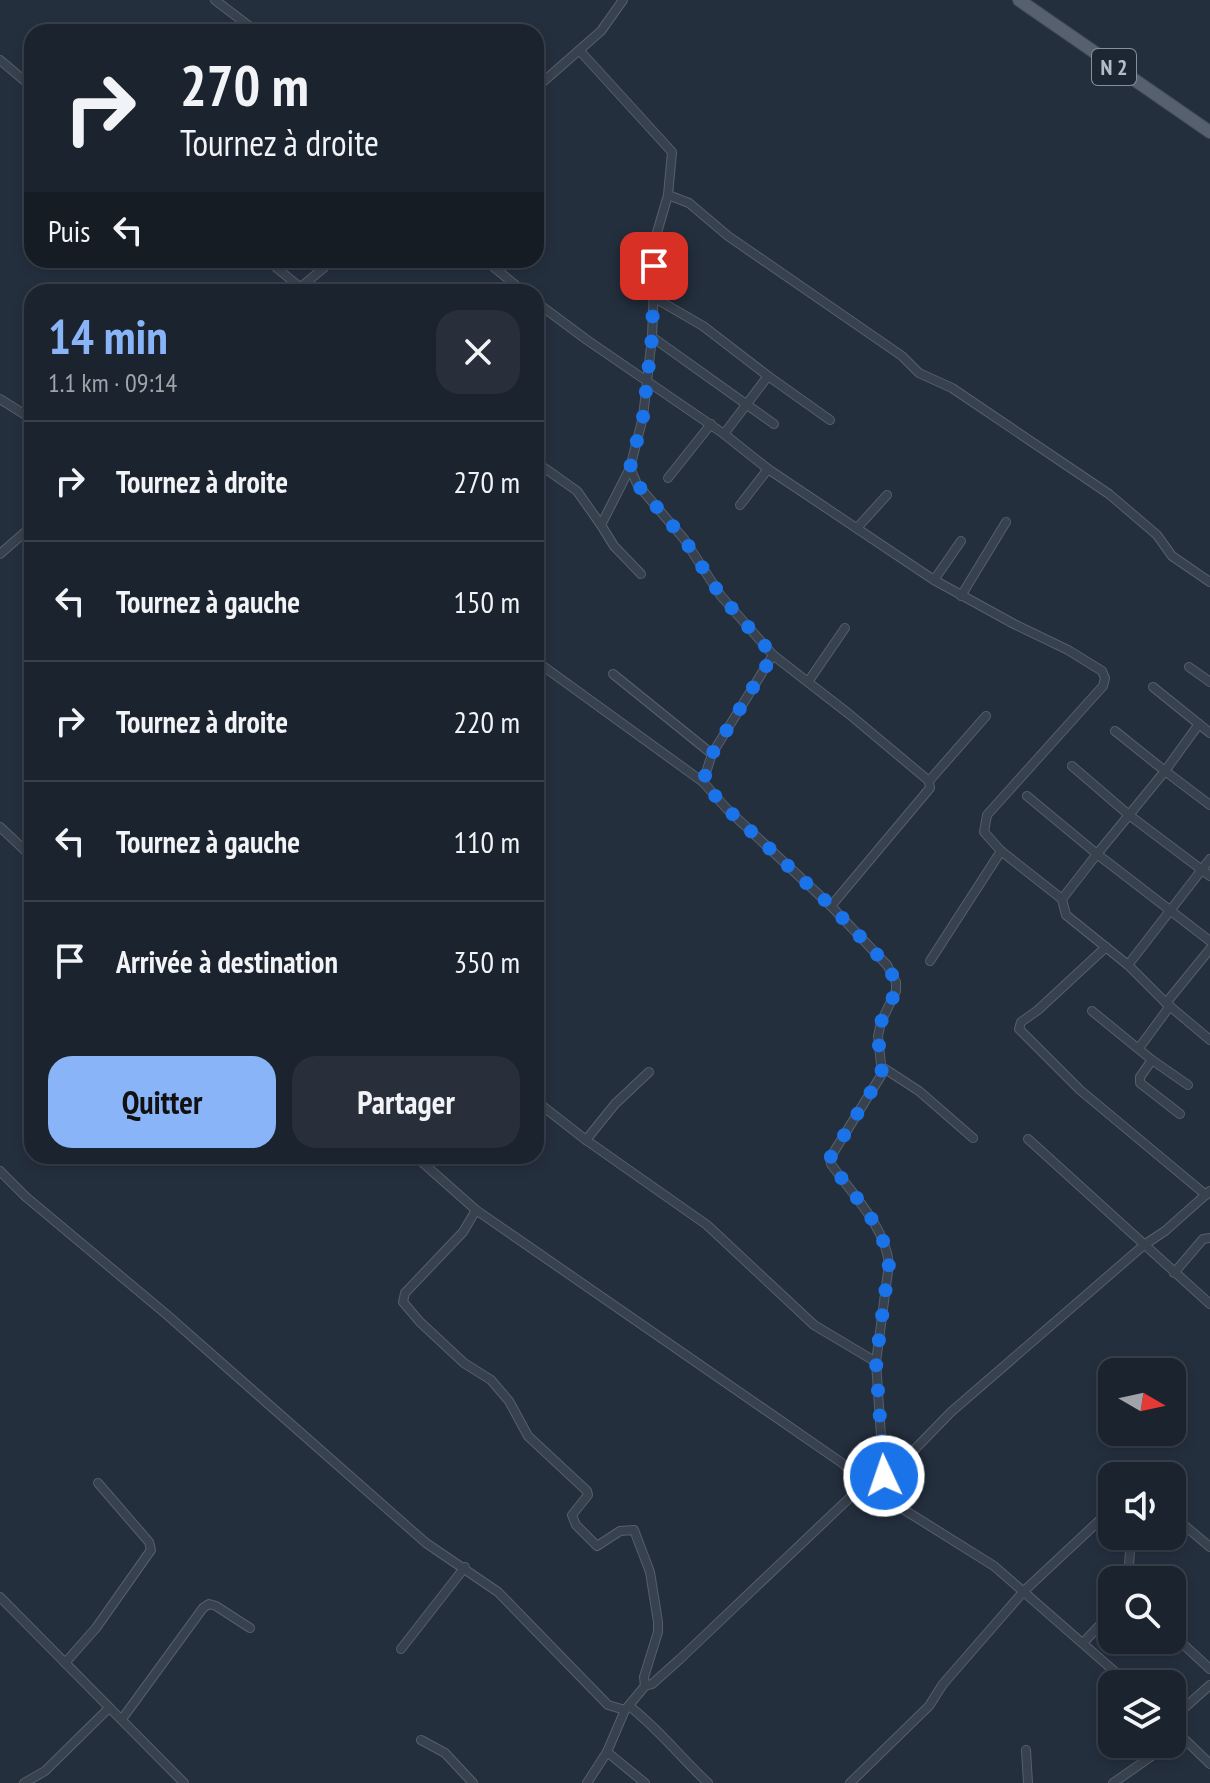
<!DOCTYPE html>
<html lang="fr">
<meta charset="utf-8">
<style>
body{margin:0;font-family:"PT Sans Narrow",sans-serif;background:#282f3a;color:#f1f3f6;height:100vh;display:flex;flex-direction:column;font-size:30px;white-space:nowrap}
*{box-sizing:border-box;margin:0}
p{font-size:26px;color:#a0a4aa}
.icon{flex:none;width:44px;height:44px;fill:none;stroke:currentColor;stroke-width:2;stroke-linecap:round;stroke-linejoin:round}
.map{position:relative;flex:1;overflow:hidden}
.sheet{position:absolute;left:24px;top:284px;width:520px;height:880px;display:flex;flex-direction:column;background:#1b232e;border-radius:24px;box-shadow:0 4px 12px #0003,0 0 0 2px #39404a}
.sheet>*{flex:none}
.hud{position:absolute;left:24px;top:24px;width:520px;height:244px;border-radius:24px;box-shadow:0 4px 12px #0003,0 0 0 2px #39404a;background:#1b232e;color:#f1f3f6;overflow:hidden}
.needle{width:52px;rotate:99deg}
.tools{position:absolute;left:1098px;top:1358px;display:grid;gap:16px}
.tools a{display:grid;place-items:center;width:88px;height:88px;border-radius:16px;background:#1b232e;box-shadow:0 4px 12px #0003,0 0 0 2px #39404a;font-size:40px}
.pin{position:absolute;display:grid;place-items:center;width:68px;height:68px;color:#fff;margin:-34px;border-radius:16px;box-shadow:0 4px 12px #0006}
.me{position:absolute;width:88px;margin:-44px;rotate:357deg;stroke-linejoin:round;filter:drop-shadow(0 0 6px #0008)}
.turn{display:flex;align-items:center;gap:28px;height:168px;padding:0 24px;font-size:36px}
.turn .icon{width:104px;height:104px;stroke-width:2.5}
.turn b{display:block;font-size:56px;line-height:68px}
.then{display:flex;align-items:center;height:76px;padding:0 24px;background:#0003;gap:16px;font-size:30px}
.round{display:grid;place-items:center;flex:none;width:84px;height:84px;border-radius:24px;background:#282f3a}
.summary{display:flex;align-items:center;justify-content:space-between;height:136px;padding:0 24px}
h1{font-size:48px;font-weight:700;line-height:60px;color:#8ab4f8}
.cta{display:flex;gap:16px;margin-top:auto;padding:16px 24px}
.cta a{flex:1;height:92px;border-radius:24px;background:#8ab4f8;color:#111;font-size:32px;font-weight:700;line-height:92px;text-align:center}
.cta a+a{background:#282f3a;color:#f1f3f6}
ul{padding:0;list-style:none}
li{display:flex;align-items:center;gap:24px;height:120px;padding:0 24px;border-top:2px solid #39404a}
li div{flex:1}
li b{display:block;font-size:30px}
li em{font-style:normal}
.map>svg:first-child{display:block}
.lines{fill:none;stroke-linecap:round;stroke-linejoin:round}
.street-casing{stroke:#565f6c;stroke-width:10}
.primary-casing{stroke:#414a57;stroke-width:14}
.street{stroke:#38414e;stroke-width:8}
.primary{stroke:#56606e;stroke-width:12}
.route{stroke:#1a73e8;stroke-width:14;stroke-dasharray:0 25.2}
.labels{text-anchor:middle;stroke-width:8;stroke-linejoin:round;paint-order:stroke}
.shield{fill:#1d2633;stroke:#878f9c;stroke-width:2}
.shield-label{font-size:22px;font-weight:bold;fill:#b4bcc9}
</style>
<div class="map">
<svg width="1210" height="1783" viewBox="0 0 1210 1783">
<rect width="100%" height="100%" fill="#242f3e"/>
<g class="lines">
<defs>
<g id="street">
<path d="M215,0L257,32"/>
<path d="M580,51L672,152L668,195L656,236L652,337L643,417L630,468L637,484L684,539L721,596L773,655L712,754L703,782L726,808L831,906L887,965L896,982V991L881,1022L878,1036L882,1074L830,1158L831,1164C852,1194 885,1226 889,1264L876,1362L884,1481"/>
<path d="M0,60L32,87"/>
<path d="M536,88L601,31L623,0"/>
<path d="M668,195L689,203L728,236L902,356L919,373L952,388L1109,494L1157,535L1172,556L1210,582"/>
<path d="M267,260L306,292"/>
<path d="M485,260L524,292"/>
<path d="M295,292L333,260"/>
<path d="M653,297L703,326L768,376L724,434"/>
<path d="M536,302L587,340L724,434L768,469L934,580L1014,624L1068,650L1102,671L1105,678L1103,686L987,815L984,832L1001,851L1062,899"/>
<path d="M652,337L774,424"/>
<path d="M768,376L830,420"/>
<path d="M0,399L32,419"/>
<path d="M536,462L577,491L601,525L630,468"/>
<path d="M668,478L711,424"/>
<path d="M740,505L768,469"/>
<path d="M601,525L614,546L641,574"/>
<path d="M857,528L887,495"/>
<path d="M0,554L32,526"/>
<path d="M934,580L961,541"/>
<path d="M961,596L1006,522"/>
<path d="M773,655L849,714L929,781"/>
<path d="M536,661L703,782"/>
<path d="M1189,667L1210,682"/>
<path d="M613,674L712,754"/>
<path d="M808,682L845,628"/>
<path d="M1153,687L1210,733"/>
<path d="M1199,724L1165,771L1210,805"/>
<path d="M1115,731L1165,771L1129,815L1210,876"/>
<path d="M1072,766L1129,815L1097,854L1210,941"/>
<path d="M1027,796L1097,854L1062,899L1066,915L1128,965L1166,1003L1210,1040"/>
<path d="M0,827L32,857"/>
<path d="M831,906L930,788L929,781L986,716"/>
<path d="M1106,947L1038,1010L1021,1022L1019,1029L1080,1090L1206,1195"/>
<path d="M930,961L1001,851"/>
<path d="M1128,965L1210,859"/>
<path d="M1166,1003L1210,949"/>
<path d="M1092,1011L1152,1060L1188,1085"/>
<path d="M1139,1048L1170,1006"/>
<path d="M1152,1060L1140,1077V1083L1180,1114"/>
<path d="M882,1067L919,1091L973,1138"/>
<path d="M536,1101L586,1140L707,1225L814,1325L876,1362"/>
<path d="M1028,1139L1210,1304"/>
<path d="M586,1140L615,1104L649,1072"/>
<path d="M415,1156L476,1210L842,1463L866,1486L994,1566L1129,1684"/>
<path d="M0,1171L26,1197L166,1314L426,1543L498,1592L608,1705L625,1710"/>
<path d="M476,1210L463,1232L405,1293L403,1302L420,1322L464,1363L491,1380L509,1401L528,1436L587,1491L588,1495L572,1515L576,1525L597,1546L620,1531L634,1530L650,1572L658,1622V1632L644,1677L645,1686"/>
<path d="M1174,1273L1203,1239L1210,1238"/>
<path d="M882,1483L951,1412L1144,1245L1165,1231L1210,1191"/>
<path d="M1172,1515L1210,1547"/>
<path d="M1128,1580L1131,1536"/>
<path d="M0,1597L184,1783"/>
<path d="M1172,1634L1210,1669"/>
<path d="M1083,1643L1112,1612"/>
<path d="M401,1649L465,1567"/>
<path d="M65,1663L96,1628L151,1550L149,1542L98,1483"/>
<path d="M629,1706C658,1728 681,1758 708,1783"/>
<path d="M122,1719L203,1608L209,1604L216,1606L250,1628"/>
<path d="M1172,1719L1210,1685"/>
<path d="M1172,1727L1210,1764"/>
<path d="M421,1740L445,1753L473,1783"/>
<path d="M1026,1750L1028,1783"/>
<path d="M607,1752L645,1783"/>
<path d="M24,1783L45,1771L109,1708"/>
<path d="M587,1783L607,1752L625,1710L645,1686L652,1684L680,1659L861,1487L866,1486"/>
<path d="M850,1783L929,1706L943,1684L1024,1591L1101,1519H1112"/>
<path d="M1113,1783L1169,1744"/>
</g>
<path id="primary" d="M1019,0L1210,132"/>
</defs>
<!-- street casing -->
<use href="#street" class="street-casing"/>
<!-- primary casing -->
<use href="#primary" class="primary-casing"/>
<!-- street -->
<use href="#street" class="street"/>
<!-- primary -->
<use href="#primary" class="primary"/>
</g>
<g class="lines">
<!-- route -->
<path class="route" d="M654,266L652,337L643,417L630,468L637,484L684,539L721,596L773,655L712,754L703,782L726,808L831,906L887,965L896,982V991L881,1022L878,1036L882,1074L830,1158L831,1164C852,1194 885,1226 889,1264L876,1362L884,1476"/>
</g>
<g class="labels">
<!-- shield labels -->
<rect class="shield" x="1092" y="49" width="44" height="36" rx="6"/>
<g class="shield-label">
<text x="1114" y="75">N 2</text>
</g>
</g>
</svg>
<div class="tools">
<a><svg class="needle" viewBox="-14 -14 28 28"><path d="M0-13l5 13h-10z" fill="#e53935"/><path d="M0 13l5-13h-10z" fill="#a0a4aa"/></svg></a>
<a><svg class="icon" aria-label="sound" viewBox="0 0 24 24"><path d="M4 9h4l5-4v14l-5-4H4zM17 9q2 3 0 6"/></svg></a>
<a><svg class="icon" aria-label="search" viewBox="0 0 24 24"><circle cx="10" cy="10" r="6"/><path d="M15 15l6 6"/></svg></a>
<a><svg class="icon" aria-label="layers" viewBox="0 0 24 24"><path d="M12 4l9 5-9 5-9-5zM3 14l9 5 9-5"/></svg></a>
</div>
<div class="pin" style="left:654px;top:266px;background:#d93025"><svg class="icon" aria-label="arrive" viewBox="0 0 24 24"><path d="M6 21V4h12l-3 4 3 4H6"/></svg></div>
<svg class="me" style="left:884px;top:1476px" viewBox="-20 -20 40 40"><circle r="17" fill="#1a73e8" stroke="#fff" stroke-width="3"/><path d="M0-11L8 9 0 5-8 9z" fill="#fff"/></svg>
<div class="hud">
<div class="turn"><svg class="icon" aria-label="right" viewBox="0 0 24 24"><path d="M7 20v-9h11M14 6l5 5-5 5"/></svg><div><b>270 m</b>Tournez à droite</div></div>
<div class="then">Puis<svg class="icon" aria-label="left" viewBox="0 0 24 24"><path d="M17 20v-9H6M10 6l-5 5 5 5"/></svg></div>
</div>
<section class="sheet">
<div class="summary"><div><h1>14 min</h1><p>1.1 km · 09:14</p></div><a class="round"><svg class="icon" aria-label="close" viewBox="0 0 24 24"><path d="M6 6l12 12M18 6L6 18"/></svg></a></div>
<ul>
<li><svg class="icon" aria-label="right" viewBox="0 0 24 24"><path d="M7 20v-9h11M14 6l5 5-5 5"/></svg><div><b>Tournez à droite</b></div><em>270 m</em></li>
<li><svg class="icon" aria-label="left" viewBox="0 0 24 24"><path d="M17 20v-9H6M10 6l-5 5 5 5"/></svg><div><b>Tournez à gauche</b></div><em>150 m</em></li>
<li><svg class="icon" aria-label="right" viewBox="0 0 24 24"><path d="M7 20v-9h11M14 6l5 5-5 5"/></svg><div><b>Tournez à droite</b></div><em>220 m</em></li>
<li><svg class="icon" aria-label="left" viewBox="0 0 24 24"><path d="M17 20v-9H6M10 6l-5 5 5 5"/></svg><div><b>Tournez à gauche</b></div><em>110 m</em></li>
<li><svg class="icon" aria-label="arrive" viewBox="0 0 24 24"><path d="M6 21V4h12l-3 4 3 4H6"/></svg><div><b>Arrivée à destination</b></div><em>350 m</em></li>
</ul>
<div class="cta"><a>Quitter</a><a>Partager</a></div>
</section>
</div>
